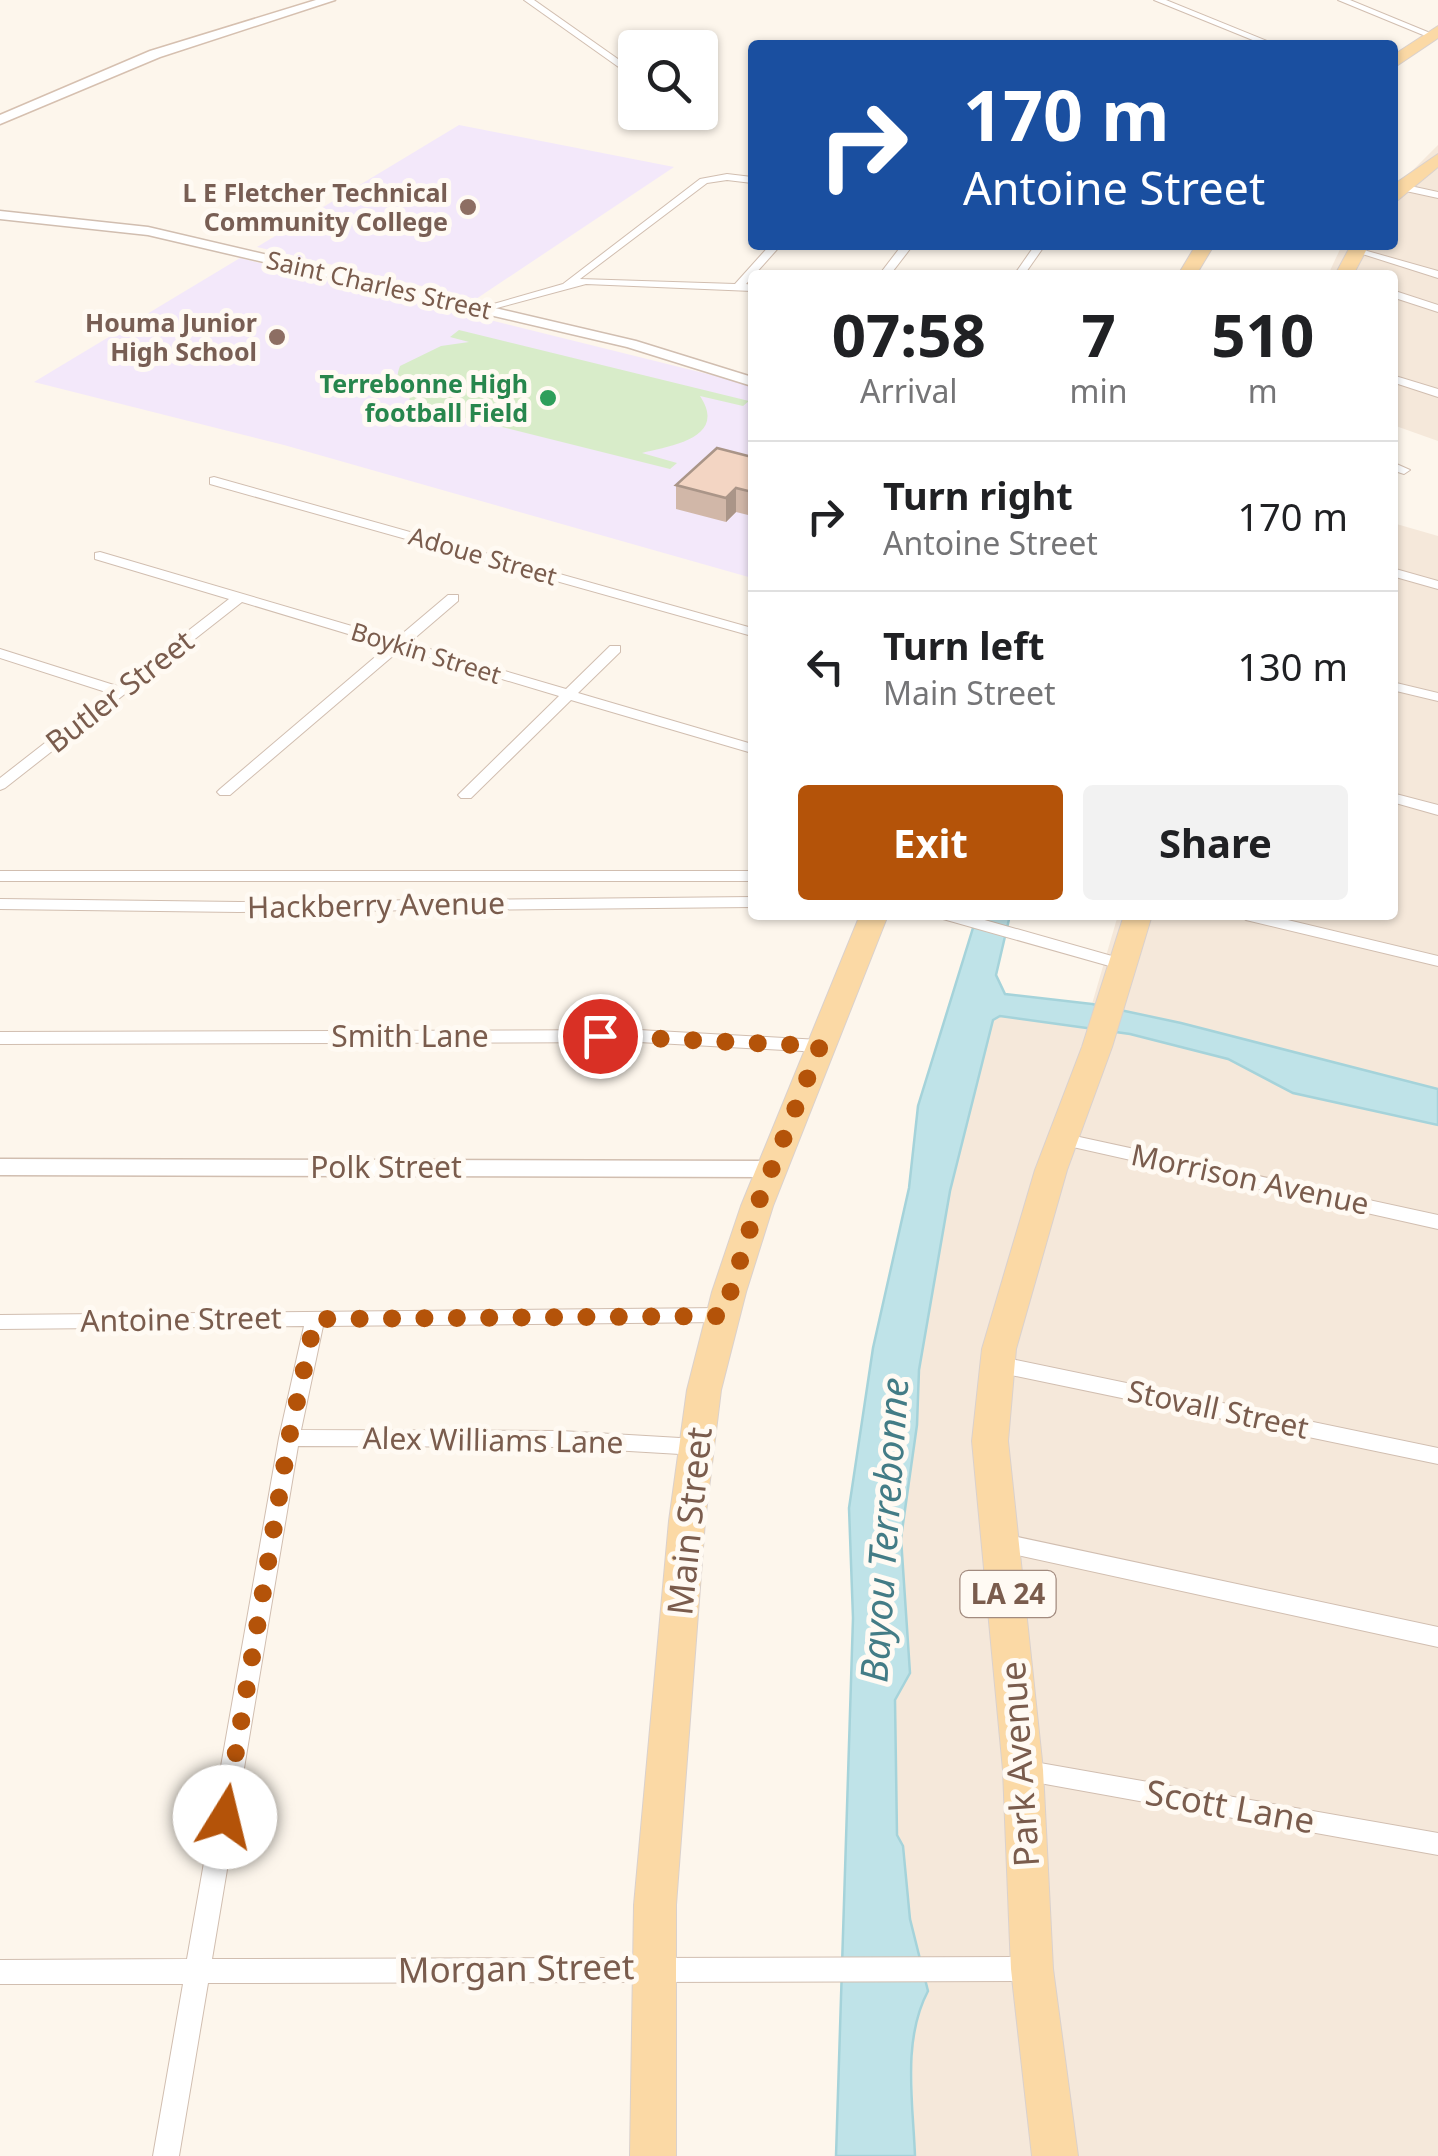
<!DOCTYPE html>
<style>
body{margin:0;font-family:"Noto Sans",sans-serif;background:#f2f2f2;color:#202124;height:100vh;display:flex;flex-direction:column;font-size:38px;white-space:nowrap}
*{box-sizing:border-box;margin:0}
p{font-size:32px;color:#757577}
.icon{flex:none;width:55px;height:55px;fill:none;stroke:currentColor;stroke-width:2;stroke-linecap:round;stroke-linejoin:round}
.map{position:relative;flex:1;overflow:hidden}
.sheet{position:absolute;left:748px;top:270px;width:650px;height:650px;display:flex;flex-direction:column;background:#fff;border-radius:10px;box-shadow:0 2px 8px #0004}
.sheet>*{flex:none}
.banner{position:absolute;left:748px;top:40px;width:650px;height:210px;border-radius:10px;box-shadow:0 2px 8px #0004;background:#1a4fa0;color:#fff;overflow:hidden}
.controls{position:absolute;left:618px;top:30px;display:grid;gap:20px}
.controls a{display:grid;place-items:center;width:100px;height:100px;border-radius:10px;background:#fff;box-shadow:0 2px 8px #0004;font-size:50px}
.pin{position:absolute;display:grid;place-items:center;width:85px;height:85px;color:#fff;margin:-42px;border:5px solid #fff;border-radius:50%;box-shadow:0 2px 10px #0007}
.me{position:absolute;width:110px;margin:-55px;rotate:9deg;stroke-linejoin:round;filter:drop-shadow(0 0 8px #0008)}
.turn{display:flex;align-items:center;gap:35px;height:210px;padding:0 50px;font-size:45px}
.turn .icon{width:130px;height:130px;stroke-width:2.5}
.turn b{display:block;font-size:70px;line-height:85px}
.eta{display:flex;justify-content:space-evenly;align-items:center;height:170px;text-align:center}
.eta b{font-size:60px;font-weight:700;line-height:70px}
.primary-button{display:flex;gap:20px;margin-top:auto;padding:20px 50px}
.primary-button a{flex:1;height:115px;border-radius:10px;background:#b45309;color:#fff;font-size:40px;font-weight:700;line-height:115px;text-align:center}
.primary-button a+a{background:#f2f2f2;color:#202124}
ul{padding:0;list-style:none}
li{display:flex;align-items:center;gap:30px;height:150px;padding:0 50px;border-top:2px solid #e0e0e0}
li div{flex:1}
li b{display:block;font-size:38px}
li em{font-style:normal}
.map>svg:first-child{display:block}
.residential{fill:#f5e8da}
.education{fill:#f3e8fa}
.green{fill:#d8ecc9}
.water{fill:#bfe3e8;stroke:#a5d3da;stroke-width:2.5}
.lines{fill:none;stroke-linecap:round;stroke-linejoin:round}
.minor-casing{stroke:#d1beb0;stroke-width:2}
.tertiary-casing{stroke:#d1beb0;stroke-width:3}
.secondary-casing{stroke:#d6c0b0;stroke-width:3}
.primary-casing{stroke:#dad1cd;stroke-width:2}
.minor{fill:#fff;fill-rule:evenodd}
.tertiary{fill:#fff;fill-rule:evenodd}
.secondary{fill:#fff;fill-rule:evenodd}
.primary{fill:#fbd9a5;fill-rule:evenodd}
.wall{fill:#d1b7a8}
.shaded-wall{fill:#aa9588}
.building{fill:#f3d5c3;stroke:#aa9588;stroke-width:2.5}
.route{stroke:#b45309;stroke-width:18;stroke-dasharray:0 32.4}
.education-dot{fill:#8d6e63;stroke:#fffaf3;stroke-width:4}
.leisure-dot{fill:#2e9e5b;stroke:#fffaf3;stroke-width:4}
.labels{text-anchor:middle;stroke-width:10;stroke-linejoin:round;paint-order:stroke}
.far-education-label{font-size:25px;font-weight:bold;fill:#785e54;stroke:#fffaf3;text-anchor:end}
.far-street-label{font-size:25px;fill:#7a5c4d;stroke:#fffaf3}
.far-leisure-label{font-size:25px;font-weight:bold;fill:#27864d;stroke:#fffaf3;text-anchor:end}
.shield{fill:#fffaf3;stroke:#a28b7f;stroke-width:2.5}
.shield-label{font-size:28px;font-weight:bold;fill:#7a5c4d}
.street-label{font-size:30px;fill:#7a5c4d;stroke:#fffaf3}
.near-street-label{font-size:35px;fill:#7a5c4d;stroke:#fffaf3}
.near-water-label{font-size:38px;font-style:italic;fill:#437c86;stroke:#fffaf3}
</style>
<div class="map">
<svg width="1438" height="2156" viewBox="0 0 1438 2156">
<rect width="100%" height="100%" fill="#fdf6ec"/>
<!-- residential -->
<g class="residential">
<path d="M1438,145V441L1393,425L1392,275H1328L1342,245H1392L1393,190Z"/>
<path d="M1393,523L1438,536V1089L1181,1023L1092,1004L1118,915H1392Z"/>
<path d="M1000,1016L1130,1034L1228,1059L1293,1093L1438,1125V2156H915L912,2064L915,2015L928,1991L910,1919L903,1846L897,1835L895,1699L910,1673L901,1538L917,1425L919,1370L950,1191L993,1020Z"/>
</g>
<!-- education -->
<g class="education">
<path d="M459,125L674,167L476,299L257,247Z"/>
<path d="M240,258L752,385V578L284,445L34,382Z"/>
</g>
<!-- green -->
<path class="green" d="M459,330L749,401L743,406L700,396C728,438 671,446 642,453L677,463L670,469L406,403L410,399C400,388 394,381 400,366L441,346L469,342L450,337Z"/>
<!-- water -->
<path class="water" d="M977,915H1010L996,975L1005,994L1092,1004L1181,1023L1438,1089V1125L1293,1093L1228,1059L1130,1034L1000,1016L993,1020L950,1191L919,1370L917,1425L901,1538L910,1673L895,1700L897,1835L903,1846L910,1919L928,1991C902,2040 913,2102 915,2156H836L853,1618L849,1508L873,1348L909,1188L918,1106Z"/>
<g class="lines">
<defs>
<g id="minor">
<path d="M524,0H534L635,71L627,73Z"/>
<path d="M1154,0H1166L1277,45H1265Z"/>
<path d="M1338,0H1350L1435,35L1428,37Z"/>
<path d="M727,174L752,177V183L727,180L707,183L580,279L735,284L770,245H781L746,284L752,285V291L586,284L482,312L476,309L563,284L700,179Z"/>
<path d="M1392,182L1438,192V198L1392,188Z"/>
<path d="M902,245H913L890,275H879Z"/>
<path d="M1035,245H1045L1024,275H1014Z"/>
<path d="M1353,247L1438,271V278L1353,251Z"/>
<path d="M1392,290L1438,305V312L1392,297Z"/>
<path d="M1392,375L1438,389V397L1392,382Z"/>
<path d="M1392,462L1410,470L1404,474L1392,470Z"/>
<path d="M214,477L752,628V636L210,484V478Z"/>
<path d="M100,552L396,639L448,595H458V601L409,643L566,689L610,646H620V652L578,693L752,744V753L571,700L471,798H461L458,795L461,792L559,696L401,649L230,795H220L217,792L220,789L388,646L242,602L5,788L0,790V778L109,693L0,658V649L117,686L229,599L95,559V553Z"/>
<path d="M1392,568L1438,581V589L1392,576Z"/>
<path d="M1392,682L1438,693V701L1392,690Z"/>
<path d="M1392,793L1438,805V815L1392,802Z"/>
<rect x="0" y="871" width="752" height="10"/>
<path d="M752,897V907L239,912L0,909V899L239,902Z"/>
<path d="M941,915H967L1126,960L1128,964L1120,969L943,919Z"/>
<path d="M1238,915H1267L1438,956V966L1246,920Z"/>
<path d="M639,1030L820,1040L829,1046L820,1052L639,1042L0,1044V1032Z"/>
<path d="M1061,1133L1438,1215V1229L1055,1143L1052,1139L1055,1135Z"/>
<path d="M723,1308L730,1310L733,1315L730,1320L723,1322L323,1326L301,1430L561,1431L697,1439L704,1441L707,1447L704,1453L697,1455L561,1447L298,1446L212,1959L1032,1957L1041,1960L1044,1969L1041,1978L1032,1981L208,1983L179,2156H153L183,1984H0V1960L187,1959L279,1438L304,1326L0,1329V1315Z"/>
<path d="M997,1356L1438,1448V1464L997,1372L990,1369L987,1364L990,1359Z"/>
<path d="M999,1533L1438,1627V1647L999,1551L991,1548L988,1542L991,1536Z"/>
<path d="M1023,1760L1438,1833V1855L1023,1780L1015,1777L1011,1770L1015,1763Z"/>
</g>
<g id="tertiary">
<path d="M0,211L148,227L636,341L752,377V386L627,347L148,235L0,219Z"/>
<path d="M0,1159L772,1161L780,1163L784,1169L780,1175L772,1177L0,1175Z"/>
</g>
<path id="secondary" d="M316,0H335L160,57L0,124V115L150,51Z"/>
<g id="primary">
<path d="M1438,26V38L1392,69V56Z"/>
<path d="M1438,154V167L1392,205L1396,183Z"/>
<path d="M1196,245H1214L1196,275H1178Z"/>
<path d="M1351,245H1369L1353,275H1335Z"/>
<path d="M860,915H888L773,1206L746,1292L721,1390L705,1521L676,1905V2156H630L634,1905L669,1521L687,1390L712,1292L741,1206Z"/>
<path d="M1124,915H1152L1112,1047L1067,1170L1016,1349L1008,1441L1043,1770L1053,1969L1078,2156H1032L1011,1969L1003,1770L972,1441L982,1349L1035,1170L1082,1047Z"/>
</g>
</defs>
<!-- minor casing -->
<use href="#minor" class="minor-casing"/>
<!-- tertiary casing -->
<use href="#tertiary" class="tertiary-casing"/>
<!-- secondary casing -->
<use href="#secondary" class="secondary-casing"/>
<!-- primary casing -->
<use href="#primary" class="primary-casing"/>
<!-- minor -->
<use href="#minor" class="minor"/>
<!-- tertiary -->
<use href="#tertiary" class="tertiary"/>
<!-- secondary -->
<use href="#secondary" class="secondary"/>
<!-- primary -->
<use href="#primary" class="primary"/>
</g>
<!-- wall -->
<path class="wall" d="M752,457V516L736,512L726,522L676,509V485Z"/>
<!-- shaded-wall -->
<path class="shaded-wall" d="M736,488V512L726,522V498Z"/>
<!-- building -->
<path class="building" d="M717,448L752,457V492L736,488L726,498L676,485Z"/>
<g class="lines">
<!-- route -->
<path class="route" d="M225,1817L289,1438L315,1319L723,1316L757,1206L820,1046L600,1036"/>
</g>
<!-- markers -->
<g class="education-dot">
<circle cx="468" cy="207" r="10"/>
<circle cx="277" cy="337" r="10"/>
</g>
<circle class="leisure-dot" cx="548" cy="398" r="10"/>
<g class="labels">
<!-- far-education labels -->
<g class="far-education-label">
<text x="448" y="202">L E Fletcher Technical<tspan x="448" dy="29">Community College</tspan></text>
<text x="257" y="332">Houma Junior<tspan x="257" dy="29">High School</tspan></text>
</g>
<!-- far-street labels -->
<g class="far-street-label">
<text transform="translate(379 285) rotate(13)" y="9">Saint Charles Street</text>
<text transform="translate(483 556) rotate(16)" y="9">Adoue Street</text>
<text transform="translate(426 653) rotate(17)" y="9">Boykin Street</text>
</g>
<!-- far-leisure labels -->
<g class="far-leisure-label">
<text x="528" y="393">Terrebonne High<tspan x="528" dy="29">football Field</tspan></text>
</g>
<!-- shield labels -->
<rect class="shield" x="960.5" y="1571" width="95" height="46" rx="8"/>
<g class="shield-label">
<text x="1008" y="1604">LA 24</text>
</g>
<!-- street labels -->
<g class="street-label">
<text transform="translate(120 692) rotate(-38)" y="10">Butler Street</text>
<text transform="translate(376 906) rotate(-1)" y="10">Hackberry Avenue</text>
<text x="410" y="1047">Smith Lane</text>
<text x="386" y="1178">Polk Street</text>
<text transform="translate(1250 1180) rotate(12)" y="10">Morrison Avenue</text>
<text transform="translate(181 1320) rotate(-1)" y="10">Antoine Street</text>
<text transform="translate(1218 1410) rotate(12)" y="10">Stovall Street</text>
<text transform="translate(493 1441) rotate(1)" y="10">Alex Williams Lane</text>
</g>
<!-- near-street labels -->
<g class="near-street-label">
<text transform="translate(690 1521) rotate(-84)" y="12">Main Street</text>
<text transform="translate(1020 1764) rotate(-94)" y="12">Park Avenue</text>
<text transform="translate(1230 1807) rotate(10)" y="12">Scott Lane</text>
<text transform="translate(516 1969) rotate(-1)" y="12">Morgan Street</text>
</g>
<!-- near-water labels -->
<g class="near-water-label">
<text transform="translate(885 1530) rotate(-86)" y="13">Bayou Terrebonne</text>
</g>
</g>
</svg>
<div class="controls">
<a><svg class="icon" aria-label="search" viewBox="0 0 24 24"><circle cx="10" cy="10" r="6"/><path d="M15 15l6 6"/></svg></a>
</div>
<div class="pin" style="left:600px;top:1036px;background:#d93025"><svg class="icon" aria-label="arrive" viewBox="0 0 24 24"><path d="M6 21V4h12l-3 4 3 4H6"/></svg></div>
<svg class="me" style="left:225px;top:1817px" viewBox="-20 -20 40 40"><circle r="19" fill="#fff"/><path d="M0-13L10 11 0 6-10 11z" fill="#b45309"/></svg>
<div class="banner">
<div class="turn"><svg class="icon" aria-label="right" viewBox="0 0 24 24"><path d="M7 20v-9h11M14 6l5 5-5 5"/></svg><div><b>170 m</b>Antoine Street</div></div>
</div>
<section class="sheet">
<div class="eta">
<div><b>07:58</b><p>Arrival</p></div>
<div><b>7</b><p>min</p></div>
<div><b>510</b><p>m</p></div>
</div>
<ul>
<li><svg class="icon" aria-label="right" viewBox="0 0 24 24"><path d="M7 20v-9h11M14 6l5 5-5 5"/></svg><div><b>Turn right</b><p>Antoine Street</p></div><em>170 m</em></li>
<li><svg class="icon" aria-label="left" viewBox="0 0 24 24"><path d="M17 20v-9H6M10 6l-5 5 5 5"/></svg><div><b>Turn left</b><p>Main Street</p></div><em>130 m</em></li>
</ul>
<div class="primary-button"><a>Exit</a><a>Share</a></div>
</section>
</div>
